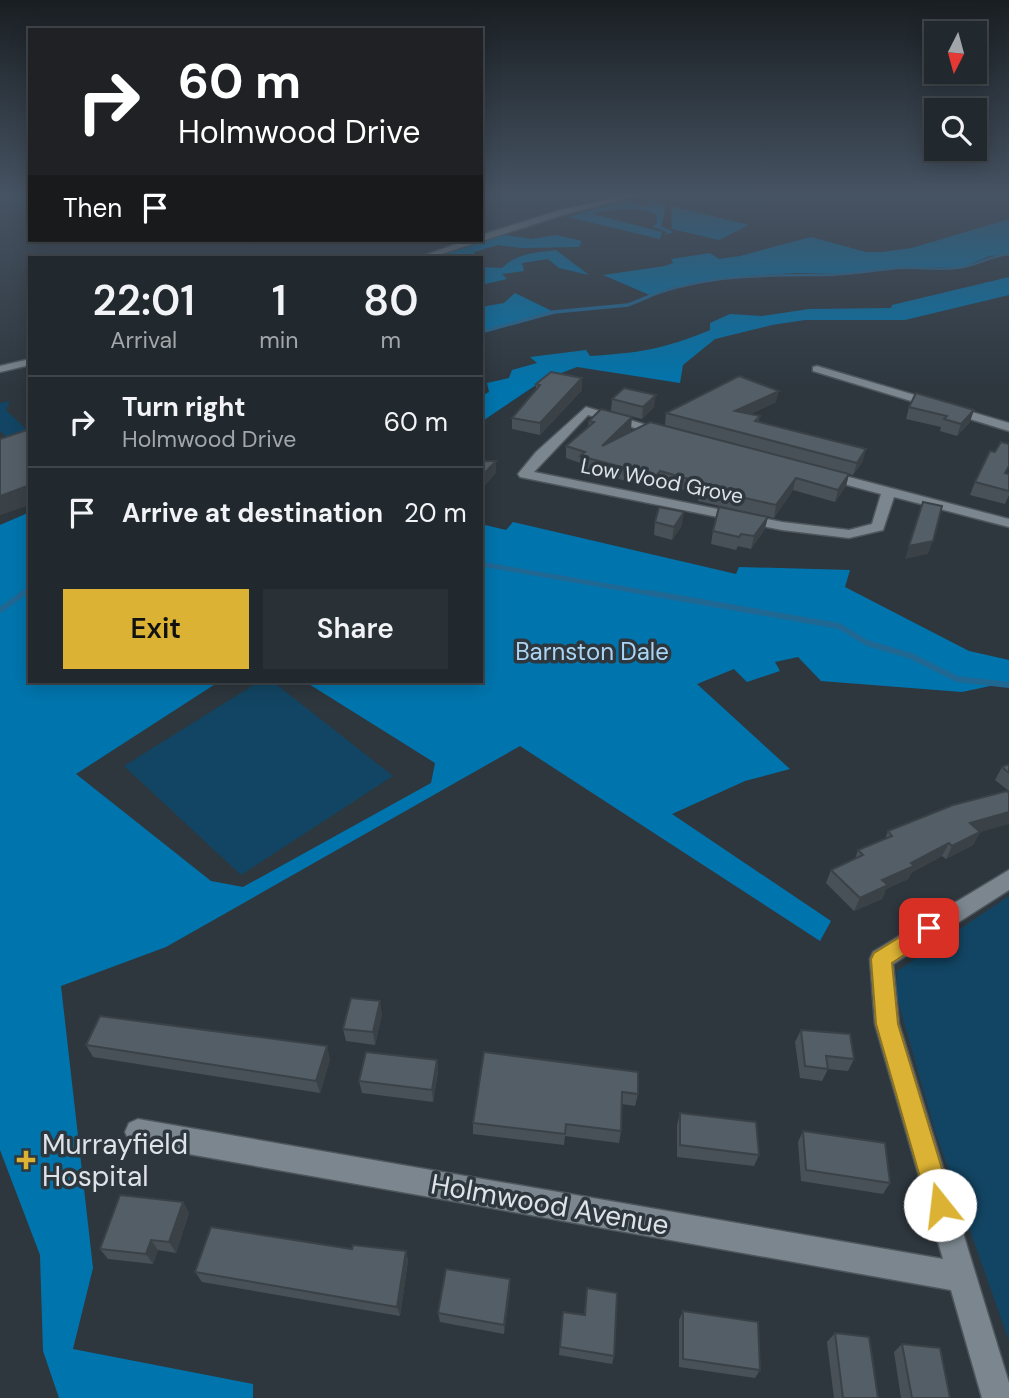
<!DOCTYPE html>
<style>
body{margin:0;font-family:"DM Sans",sans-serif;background:#2a3136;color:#f1f3f6;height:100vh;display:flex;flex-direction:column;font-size:26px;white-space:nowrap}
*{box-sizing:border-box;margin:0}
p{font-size:23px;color:#a2a6aa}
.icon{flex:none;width:38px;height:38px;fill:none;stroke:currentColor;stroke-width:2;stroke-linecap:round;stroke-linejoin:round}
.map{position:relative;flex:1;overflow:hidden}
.details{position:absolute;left:28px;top:256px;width:455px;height:427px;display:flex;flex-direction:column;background:#22292e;border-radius:0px;box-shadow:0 4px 18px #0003,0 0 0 2px #3f454a}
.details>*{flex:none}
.banner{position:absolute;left:28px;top:28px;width:455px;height:214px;border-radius:0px;box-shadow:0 4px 18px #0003,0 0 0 2px #3f454a;background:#202124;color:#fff;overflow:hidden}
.needle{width:46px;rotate:186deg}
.fabs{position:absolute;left:924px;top:21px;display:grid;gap:14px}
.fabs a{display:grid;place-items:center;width:63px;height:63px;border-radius:0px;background:#22292e;box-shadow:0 4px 18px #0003,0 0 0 2px #3f454a;font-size:35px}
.pin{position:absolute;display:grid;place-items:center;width:60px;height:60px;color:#fff;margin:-30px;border-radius:14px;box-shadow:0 4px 10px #0006}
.me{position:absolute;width:77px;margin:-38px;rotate:344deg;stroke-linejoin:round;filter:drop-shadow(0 0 5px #0008)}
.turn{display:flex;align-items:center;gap:24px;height:147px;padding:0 35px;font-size:32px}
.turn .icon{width:91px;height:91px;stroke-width:2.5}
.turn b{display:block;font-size:49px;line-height:60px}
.then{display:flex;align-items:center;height:66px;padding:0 35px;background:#0003;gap:14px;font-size:26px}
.eta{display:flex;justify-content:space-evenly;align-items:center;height:119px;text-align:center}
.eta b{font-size:42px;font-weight:600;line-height:49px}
.button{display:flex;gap:14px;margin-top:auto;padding:14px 35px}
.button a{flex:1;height:80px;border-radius:0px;background:#dbb233;color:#111;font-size:28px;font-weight:600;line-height:80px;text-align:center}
.button a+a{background:#2a3136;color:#f1f3f6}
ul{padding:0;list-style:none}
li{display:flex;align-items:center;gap:21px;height:91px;padding:0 35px;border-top:2px solid #3f454a}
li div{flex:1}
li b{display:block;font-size:26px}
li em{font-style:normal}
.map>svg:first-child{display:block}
.green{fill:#124563}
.forest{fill:#0075ad}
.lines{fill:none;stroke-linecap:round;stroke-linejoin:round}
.stream-far3{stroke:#206894;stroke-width:2.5}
.stream-far2{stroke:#206894;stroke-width:3.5}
.stream-far1{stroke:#206894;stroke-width:5}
.stream{stroke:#206894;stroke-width:6}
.minor-casing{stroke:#4e565c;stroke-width:3}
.minor{fill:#7b868e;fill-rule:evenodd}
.wall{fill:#485158}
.shaded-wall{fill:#3b4247}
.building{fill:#545e66;stroke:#3b4247;stroke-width:2}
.route{fill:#dbb233;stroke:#8e7421;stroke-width:2}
.poi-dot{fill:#dbb233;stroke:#2e373e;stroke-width:2.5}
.labels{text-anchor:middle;stroke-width:7;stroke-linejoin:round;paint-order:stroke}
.far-street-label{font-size:21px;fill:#dde3e8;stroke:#2e373e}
.park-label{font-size:24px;fill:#aad4f2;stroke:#2e373e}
.near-poi-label{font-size:28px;fill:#dde3e8;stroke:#2e373e;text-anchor:start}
.near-street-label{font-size:28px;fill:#dde3e8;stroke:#2e373e}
</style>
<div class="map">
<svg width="1009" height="1398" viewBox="0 0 1009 1398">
<rect width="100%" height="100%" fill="#2e373e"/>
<!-- green -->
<g class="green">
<path d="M10,401L6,410L30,433L12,442L0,431V403Z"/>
<path d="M260,681H272L393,776L241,875L124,766Z"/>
<path d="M1009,896V1341L935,1131L896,994L897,971Z"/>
</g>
<!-- forest -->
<g class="forest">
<path d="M643,198L666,206L661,226L674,232L665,235L667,232L653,227L657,222L656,214C635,207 615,208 593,214L662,232L660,239L568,217L626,200L638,201L631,202L640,206L651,205Z"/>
<path d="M671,206L749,225L719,240L672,229Z"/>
<path d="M1009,219V254L990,256L963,267L900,268L849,274L796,273L744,276L670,288L652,296L603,275L665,266L673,263L671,259L710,253L719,259L740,256L811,237L866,252H882L912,248Z"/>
<path d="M504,235L532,239L556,235L582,241L579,247L520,248L498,245L474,252L475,257H435Z"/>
<path d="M556,250L589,275L559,268L548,259L522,263L524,271L502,274L507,279L481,285V267L502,268C517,253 535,253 556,250Z"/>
<path d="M1009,277V295L905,320H805L772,325L715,339L683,365L680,383L577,367L545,379L481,422V396L489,392L487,383L509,378L512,370L537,363L530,357L586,350L590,356C640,353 664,349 710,330V323L730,314L762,316L809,309L891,308L892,305Z"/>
<path d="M515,293L554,312L481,332V307L504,303Z"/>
<path d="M30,512V681H220L76,774L211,881L243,887L431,783L435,763L304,681H481V524L506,530L513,522L736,574L739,567L850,570L845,587L969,651L1009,660V682L962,692L821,681L798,657L775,662L780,671L747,682L734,669L697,684L790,769L745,781L672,814L831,921L820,941L520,746L166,947L61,986L93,1268L73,1349L253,1384V1398H59L43,1351L40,1255L0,1150V525Z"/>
</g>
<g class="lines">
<!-- stream-far3 -->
<path class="stream-far3" d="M645,298C702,275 764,275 824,275C849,275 874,270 899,268C919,267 943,271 963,267C979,264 991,256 1009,254"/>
<!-- stream-far2 -->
<path class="stream-far2" d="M481,332L554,312L628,305L650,296"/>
<!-- stream-far1 -->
<g class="stream-far1">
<path d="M481,564L660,595"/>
<path d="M21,595L30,589"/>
</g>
<!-- stream -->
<g class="stream">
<path d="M650,593L839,626L867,643L911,656L957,679L1009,685"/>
<path d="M0,610L24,593"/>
</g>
<defs>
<g id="minor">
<path d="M635,193H648L566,214L432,257H420L468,240H481V235L561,210Z"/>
<path d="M30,359V365L0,372V366Z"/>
<path d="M817,366L1009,423V431L813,371V367Z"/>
<path d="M586,407L670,432L664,436L588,415L534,472L782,522L849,530L872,524L881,494L821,478V472L826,471L1009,519V527L894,497L883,530L849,538L782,530L520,477L518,474L536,452Z"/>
<path d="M1009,870V890L893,964L899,1024L1009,1383V1398H982L951,1290L138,1145L129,1141L125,1132L129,1123L138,1119L943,1259L875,1024L870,959L873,952Z"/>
</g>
</defs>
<!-- minor casing -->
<use href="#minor" class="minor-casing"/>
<!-- minor -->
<use href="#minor" class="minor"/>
</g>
<!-- wall -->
<g class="wall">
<path d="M536,384L582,390L540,435L512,429V418L536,390Z"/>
<path d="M612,399L654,407L642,419L611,411Z"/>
<path d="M776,402L751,414L760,416L758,422L863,461L853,475L849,474L846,486L835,502L793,490L774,518L698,501L699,494L659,483L654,489L580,468V463L566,458V446L588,427L589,421L631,429L627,434L823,467L665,425L666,413Z"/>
<path d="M909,407L970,422L957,436L940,431L941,427L906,419Z"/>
<path d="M1007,473L1009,474V495L1005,504L970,495L975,482Z"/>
<path d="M655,522L682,525L672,540L654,535Z"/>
<path d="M765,529L751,549L738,546L736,550L711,544L713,531Z"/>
<path d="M1009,764V791L995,780L1002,767Z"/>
<path d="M888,831L980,832L973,845L946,859L942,856L911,873L908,879L886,889L882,899L854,911L826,883L831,870L855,859L858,850L885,839Z"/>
<path d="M382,1014L375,1045L346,1041L343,1029Z"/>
<path d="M801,1030L854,1059L848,1071L828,1069L822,1081L800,1078L795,1042Z"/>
<path d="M86,1045L330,1059L320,1093L93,1057Z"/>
<path d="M484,1052L638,1094L635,1106L622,1104L621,1131L619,1143L565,1136L564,1145L473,1134V1123Z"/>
<path d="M437,1060L438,1072L433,1102L362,1093L359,1081Z"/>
<path d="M680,1113L759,1155L754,1166L677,1157V1125Z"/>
<path d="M803,1131L890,1183L883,1194L801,1181L798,1142Z"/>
<path d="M183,1202L189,1213L176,1253L158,1250L153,1264L108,1259L100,1249Z"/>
<path d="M352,1249L406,1251L408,1261L400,1316L202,1282L195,1272Z"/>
<path d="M510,1279V1289L504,1334L440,1322L438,1313Z"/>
<path d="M587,1288L614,1356L612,1364L559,1355L562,1321L584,1315Z"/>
<path d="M683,1311L760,1370L755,1378L679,1367V1320Z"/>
<path d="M835,1333L878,1398H834L827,1342Z"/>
<path d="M902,1344L950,1398H901L894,1352Z"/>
</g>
<!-- shaded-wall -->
<g class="shaded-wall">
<path d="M582,378V390L540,435V423Z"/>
<path d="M779,391L776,402L733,423L735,411Z"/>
<path d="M656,395L654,407L642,419L643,407Z"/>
<path d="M974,410L970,422L957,436L961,424Z"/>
<path d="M632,417L631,429L601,458L602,446Z"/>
<path d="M866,449L863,461L853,475L857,463Z"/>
<path d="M496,461V473L481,490V477Z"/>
<path d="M660,471L659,483L654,489L656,476Z"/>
<path d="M849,474L846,486L835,502L838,490Z"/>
<path d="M796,478L793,490L774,518L776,505Z"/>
<path d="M30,485V505L0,515V496Z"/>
<path d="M684,512L682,525L672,540L674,527Z"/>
<path d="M768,517L765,529L751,549L754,536Z"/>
<path d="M933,541L928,554L905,559L909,546Z"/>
<path d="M1009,812V824L963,837L970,823Z"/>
<path d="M980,832L973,845L946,859L952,846Z"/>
<path d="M949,843L942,856L911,873L908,879L886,889L882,899L854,911L860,898L882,880L911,863Z"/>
<path d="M380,1001L382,1014L375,1045L373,1032Z"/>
<path d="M327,1046L330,1059L320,1093L316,1081Z"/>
<path d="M437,1060L438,1072L433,1102L432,1090Z"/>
<path d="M183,1202L189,1213L176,1253L169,1242Z"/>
<path d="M151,1240L158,1250L153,1264L146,1254Z"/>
<path d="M406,1251L408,1261L400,1316L397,1307Z"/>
<path d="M510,1279V1289L504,1334V1325Z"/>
</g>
<!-- building -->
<g class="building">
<path d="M551,372L582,378L540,423L512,418L540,385L536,384Z"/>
<path d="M739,376L779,391L735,411L760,416L755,421L866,449L857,463L666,413Z"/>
<path d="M624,388L656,395L643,407L612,399Z"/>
<path d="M916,393L974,410L961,424L944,419L947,416L909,407Z"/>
<path d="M601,409L632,417L602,446L650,422L849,474L838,490L796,478L776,505L700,488L703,483L660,471L656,476L580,456L585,452L566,446L594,422L589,421Z"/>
<path d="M30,429V485L0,496V439Z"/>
<path d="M1001,442L1009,444V466L1005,473L1009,474V491L975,482L990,451L995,452Z"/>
<path d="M481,461H496L481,477Z"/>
<path d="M923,502L942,506L933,541L909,546Z"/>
<path d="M659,507L684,512L674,527L655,522Z"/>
<path d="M719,507L768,517L754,536L741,534L739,537L713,531Z"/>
<path d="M1009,764V773L1002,767Z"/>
<path d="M1007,791L1009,793V812L970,823L980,832L952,846L949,843L911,863L914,866L882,880L888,885L860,898L831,870L863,855L858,850L892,836L888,831L953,805Z"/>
<path d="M351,998L380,1001L373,1032L343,1029Z"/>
<path d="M100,1016L327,1046L316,1081L86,1045Z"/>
<path d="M801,1030L850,1034L854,1059L826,1056L828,1069L805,1066Z"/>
<path d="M366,1052L437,1060L432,1090L359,1081Z"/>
<path d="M484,1052L638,1072V1094L622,1092L621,1131L566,1124L565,1134L473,1123Z"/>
<path d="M680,1113L756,1122L759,1155L680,1145Z"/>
<path d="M803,1131L885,1143L890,1183L806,1170Z"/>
<path d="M120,1195L183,1202L169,1242L151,1240L146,1254L100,1249Z"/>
<path d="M211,1227L352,1249L353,1245L406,1251L397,1307L195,1272Z"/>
<path d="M446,1269L510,1279L504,1325L438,1313Z"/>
<path d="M587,1288L617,1293L614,1356L560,1347L563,1312L585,1315Z"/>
<path d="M683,1311L758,1322L760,1370L683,1359Z"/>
<path d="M835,1333L869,1337L878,1398H843Z"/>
<path d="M902,1344L940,1348L950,1398H912Z"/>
</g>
<!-- sky -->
<linearGradient id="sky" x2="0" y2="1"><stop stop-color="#191e22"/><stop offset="0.5" stop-color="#465363"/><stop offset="1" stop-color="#465363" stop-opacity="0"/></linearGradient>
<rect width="1009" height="389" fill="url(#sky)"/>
<!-- route -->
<path class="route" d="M929,919L936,922L939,928L936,934L892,963L898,1024L953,1205L949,1213L940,1217L932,1213L928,1205L876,1024L871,959L874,953Z"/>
<!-- markers -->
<path class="poi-dot" d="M22.5 1149.5h7v7h7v7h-7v7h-7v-7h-7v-7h7z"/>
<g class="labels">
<!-- far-street labels -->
<g class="far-street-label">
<text transform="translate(662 481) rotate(11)" y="7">Low Wood Grove</text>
</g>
<!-- park labels -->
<g class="park-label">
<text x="592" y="660">Barnston Dale</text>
</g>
<!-- near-poi labels -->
<g class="near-poi-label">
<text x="42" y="1154">Murrayfield<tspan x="42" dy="32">Hospital</tspan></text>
</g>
<!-- near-street labels -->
<g class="near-street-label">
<text transform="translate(550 1204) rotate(10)" y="10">Holmwood Avenue</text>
</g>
</g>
</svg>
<div class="fabs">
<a><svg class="needle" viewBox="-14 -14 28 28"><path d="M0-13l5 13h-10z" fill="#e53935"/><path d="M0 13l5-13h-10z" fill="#a2a6aa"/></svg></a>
<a><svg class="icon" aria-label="search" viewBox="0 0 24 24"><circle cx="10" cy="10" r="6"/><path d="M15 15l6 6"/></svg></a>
</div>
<div class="pin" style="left:929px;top:928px;background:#d93025"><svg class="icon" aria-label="arrive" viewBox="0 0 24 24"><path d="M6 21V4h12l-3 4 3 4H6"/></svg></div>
<svg class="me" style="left:940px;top:1205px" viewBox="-20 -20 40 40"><circle r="19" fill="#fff"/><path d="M0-13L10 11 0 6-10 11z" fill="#dbb233"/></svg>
<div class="banner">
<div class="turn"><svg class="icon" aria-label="right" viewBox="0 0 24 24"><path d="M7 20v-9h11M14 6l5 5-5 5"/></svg><div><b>60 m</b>Holmwood Drive</div></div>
<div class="then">Then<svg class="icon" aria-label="arrive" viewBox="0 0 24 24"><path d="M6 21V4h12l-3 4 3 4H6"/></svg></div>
</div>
<section class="details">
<div class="eta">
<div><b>22:01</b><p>Arrival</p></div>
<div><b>1</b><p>min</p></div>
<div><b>80</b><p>m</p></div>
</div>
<ul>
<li><svg class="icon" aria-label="right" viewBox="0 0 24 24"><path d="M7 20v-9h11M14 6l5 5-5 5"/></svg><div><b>Turn right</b><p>Holmwood Drive</p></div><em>60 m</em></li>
<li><svg class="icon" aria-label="arrive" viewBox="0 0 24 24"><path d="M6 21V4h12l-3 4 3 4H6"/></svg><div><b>Arrive at destination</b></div><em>20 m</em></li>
</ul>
<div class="button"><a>Exit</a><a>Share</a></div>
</section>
</div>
